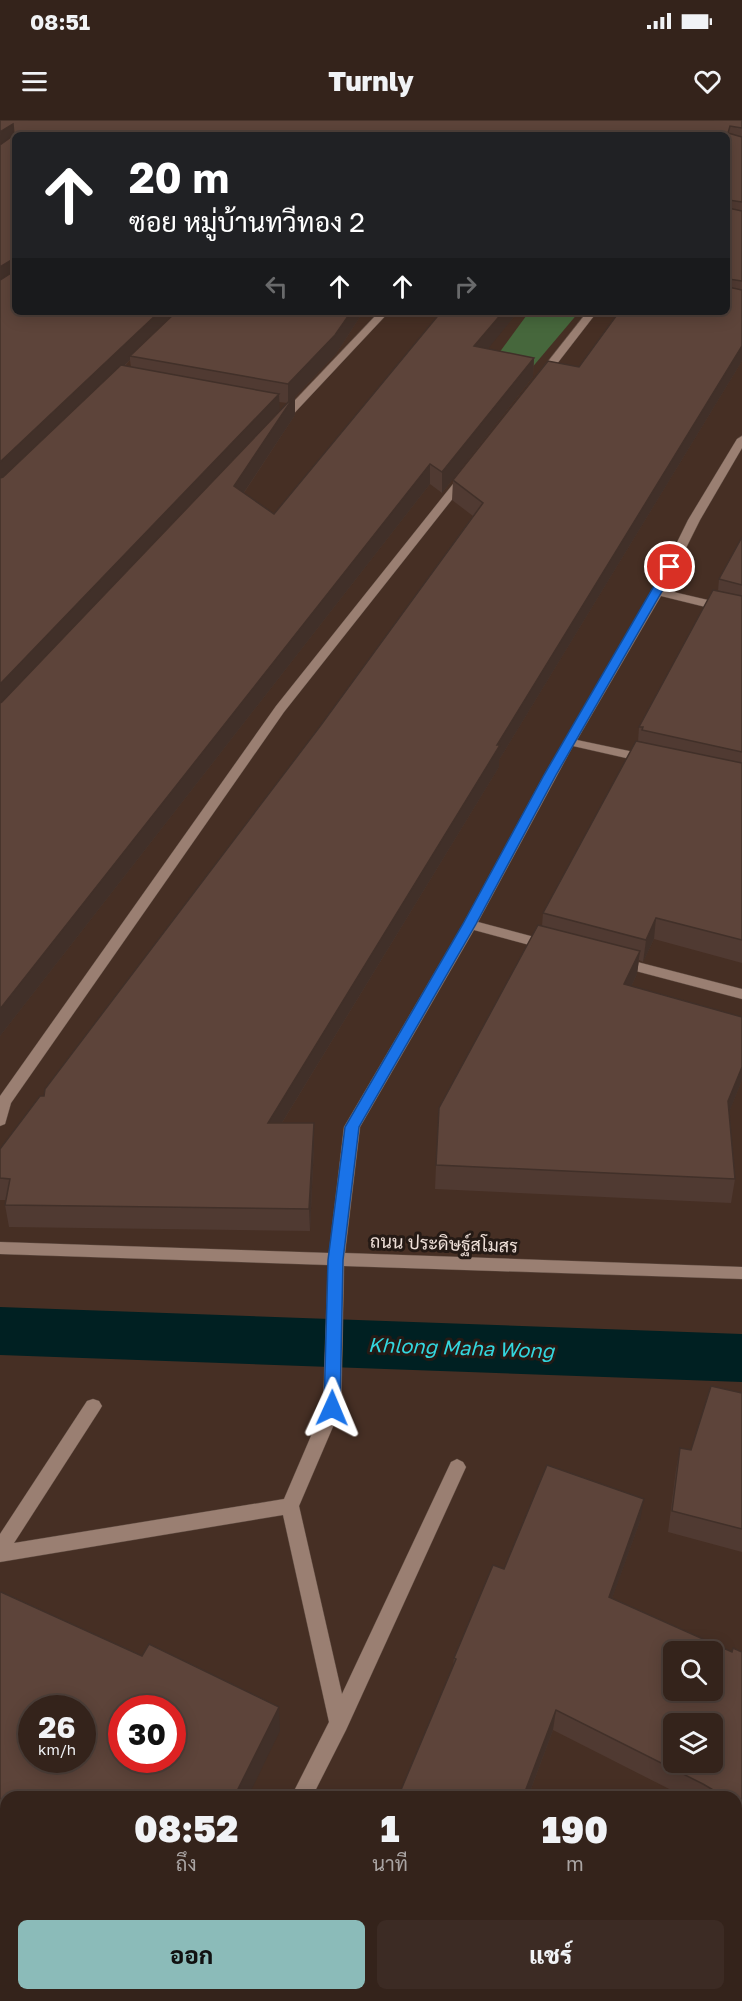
<!DOCTYPE html>
<html lang="th">
<meta charset="utf-8">
<style>
body{margin:0;font-family:"Golos Text",Sarabun,sans-serif;background:#3c2b24;color:#f1f3f6;height:100vh;display:flex;flex-direction:column;font-size:22px;white-space:nowrap}
*{box-sizing:border-box;margin:0}
p{font-size:20px;color:#a9a4a3}
.icon{flex:none;width:33px;height:33px;fill:none;stroke:currentColor;stroke-width:2;stroke-linecap:round;stroke-linejoin:round}
.map{position:relative;flex:1;overflow:hidden}
.details{position:absolute;left:0px;top:1671px;width:742px;height:210px;display:flex;flex-direction:column;background:#34231b;border-radius:18px 18px 0 0;box-shadow:0 3px 15px #0003,0 0 0 2px #4e403a}
.details>*{flex:none}
.guide{position:absolute;left:12px;top:12px;width:718px;height:183px;border-radius:9px;box-shadow:0 3px 15px #0003,0 0 0 2px #4e403a;background:#202124;color:#fff;overflow:hidden}
.tools{position:absolute;left:663px;top:1521px;display:grid;gap:12px}
.tools a{display:grid;place-items:center;width:60px;height:60px;border-radius:9px;background:#34231b;box-shadow:0 3px 15px #0003,0 0 0 2px #4e403a;font-size:30px}
.speed{position:absolute;left:18px;top:1575px;display:flex;gap:12px;font-size:30px;font-weight:700;text-align:center}
.speed>*{display:grid;place-content:center;width:78px;height:78px;border-radius:50%;background:#34231b;box-shadow:0 3px 15px #0003,0 0 0 2px #4e403a;line-height:1}
.speed small{font-size:15px;font-weight:400}
.speed .limit{border:9px solid #d22;background:#fff;color:#111}
.pin{position:absolute;display:grid;place-items:center;width:51px;height:51px;color:#fff;margin:-26px;border:3px solid #fff;border-radius:50%;box-shadow:0 2px 6px #0007}
.me{position:absolute;width:66px;margin:-33px;rotate:1deg;stroke-linejoin:round;filter:drop-shadow(0 0 4px #0008)}
.turn{display:flex;align-items:center;gap:21px;height:126px;padding:0 18px;font-size:27px}
.turn .icon{width:78px;height:78px;stroke-width:2.5}
.turn b{display:block;font-size:42px;line-height:51px}
.lanes{display:flex;align-items:center;height:57px;padding:0 18px;background:#0003;justify-content:center;gap:30px;direction:ltr}
.lanes .off{opacity:.35}
.eta{display:flex;justify-content:space-evenly;align-items:center;height:102px;text-align:center}
.eta b{font-size:36px;font-weight:800;line-height:42px}
.cta{display:flex;gap:12px;margin-top:auto;padding:12px 18px}
.cta a{flex:1;height:69px;border-radius:9px;background:#8bbbb9;color:#111;font-size:24px;font-weight:800;line-height:69px;text-align:center}
.cta a+a{background:#3c2b24;color:#f1f3f6}
.status{display:flex;justify-content:space-between;align-items:center;height:42px;padding:0 30px;background:#34231b;direction:ltr}
.status svg{height:16px;fill:currentColor}
header{display:flex;justify-content:space-between;align-items:center;height:78px;padding:0 18px;background:#34231b;font-size:27px;font-weight:800}
.map>svg:first-child{display:block}
.green{fill:#46673c}
.lines{fill:none;stroke-linecap:round;stroke-linejoin:round}
.canal{fill:#002022;fill-rule:evenodd}
.minor-casing{stroke:#5e4b41;stroke-width:1}
.minor{fill:#9a7f72;fill-rule:evenodd}
.wall{fill:#503a32;fill-rule:evenodd}
.shaded-wall{fill:#413029}
.building{fill:#5d443a;stroke:#413029;stroke-width:1.5;fill-rule:evenodd}
.route{fill:#1a73e8;stroke:#114b97;stroke-width:1.5}
.labels{text-anchor:middle;stroke-width:6;stroke-linejoin:round;paint-order:stroke}
.street-label{font-size:18px;fill:#eedfd8;stroke:#251a15}
.water-label{font-size:20px;font-style:italic;fill:#33d7df;stroke:#251a15}
</style>
<div class="status"><b>08:51</b><svg viewBox="0 0 49 12"><path d="M0 12V9h3v3zM5 12V6h3v6zM10 12V3h3v9zM15 12V0h3v12zM26 1h20v11H26zM47 4h2v5h-2z"/></svg></div>
<header><svg class="icon" aria-label="menu" viewBox="0 0 24 24"><path d="M4 6h16M4 12h16M4 18h16"/></svg>Turnly<svg class="icon" aria-label="heart" viewBox="0 0 24 24"><path d="M12 20l-8-8c-3-5 5-10 8-4 3-6 11-1 8 4z"/></svg></header>
<div class="map">
<svg width="742" height="1881" viewBox="0 0 742 1881">
<rect width="100%" height="100%" fill="#462f24"/>
<!-- green -->
<path class="green" d="M529,192H579L530,250L491,244Z"/>
<g class="lines">
<!-- canal -->
<path class="canal" d="M0,1187L742,1214V1262L0,1235Z"/>
<defs>
<g id="minor">
<path d="M379,192H389L285,303H277V299Z"/>
<path d="M587,192H597L546,258H538V254Z"/>
<path d="M742,316V328L700,400L665,470L742,488V496L661,476L577,620L648,635L654,639L648,643L573,626L478,802L553,822L555,825L548,830L474,810L360,1007L345,1133L742,1147V1159L344,1146L341,1288L299,1386L342,1574L451,1342L457,1339L463,1342L466,1347L346,1610L312,1677H291L329,1602L283,1395L0,1442V1414L87,1281L93,1279L99,1281L102,1286L99,1291L14,1423L284,1379L323,1288L328,1145L0,1134V1122L329,1133L344,1007L463,804L544,655L657,463L688,400L737,319Z"/>
<path d="M465,353L470,356L469,358L284,592L11,983L5,1004L0,1006V976L276,586L461,354Z"/>
<path d="M618,837L742,869V879L613,845L611,842Z"/>
<path d="M736,1811L742,1813V1836L736,1833Z"/>
<path d="M187,1875H209L206,1881H184Z"/>
<path d="M497,1875H519L516,1881H494Z"/>
</g>
</defs>
<!-- minor casing -->
<use href="#minor" class="minor-casing"/>
<!-- minor -->
<use href="#minor" class="minor"/>
</g>
<!-- wall -->
<g class="wall">
<path d="M0,0H742V241L499,640V647L282,1003H314V1025L310,1111L9,1107L5,1085L6,1080H0V1029L44,976L321,605L473,396L452,380L453,360L579,247L728,192V15L15,192H363L336,234L295,277V295L244,373L274,394L518,192L487,229L534,238L533,257L442,373L430,364L0,916ZM130,240L131,247L125,246ZM279,282L287,283L279,291Z"/>
<path d="M742,417V843L654,819L643,842L639,840L637,854L631,867L742,897V960L729,992L735,1059L731,1083L435,1069L436,1045L542,806L543,793L638,622L639,607L718,471L719,459Z"/>
<path d="M742,1273V1432L668,1412L676,1350L680,1328L691,1330Z"/>
<path d="M640,1401L612,1478L732,1532H742V1710L736,1706V1677H685L553,1610L528,1677H398L453,1546L454,1538L504,1449Z"/>
</g>
<!-- shaded-wall -->
<g class="shaded-wall">
<path d="M13,4L15,22L0,31V12Z"/>
<path d="M13,139L15,155L0,167V147Z"/>
<path d="M159,192H181L130,236V240L0,365V342Z"/>
<path d="M351,192H363L336,234L295,277V295L235,386L234,366L288,284V264Z"/>
<path d="M503,192H518L474,246V226Z"/>
<path d="M742,226V241L499,640V647L269,1024L268,1003L497,625Z"/>
<path d="M534,238L533,257L442,373V352Z"/>
<path d="M279,274L280,293L0,589V564Z"/>
<path d="M430,344V364L0,916V889Z"/>
<path d="M656,798L654,819L643,842L646,820Z"/>
<path d="M640,831L637,854L621,888L624,864Z"/>
<path d="M742,947V960L724,1005L728,981Z"/>
<path d="M314,1003V1025L310,1111L309,1089Z"/>
<path d="M644,1379L640,1401L605,1498L609,1477Z"/>
<path d="M279,1587L280,1611L248,1677H234Z"/>
<path d="M556,1590L553,1610L528,1677H523Z"/>
<path d="M133,1875H148L145,1881H130Z"/>
<path d="M437,1875H442L440,1881H434Z"/>
</g>
<!-- building -->
<g class="building">
<path d="M0,0H742V8L730,6L728,13L742,17V82L729,80L728,88L742,91V161L729,159L728,167L742,170V226L497,625H500L268,1003H314L309,1089L5,1085L10,1059L0,1058V1029L40,976H44L45,969L321,605L483,383L453,360L548,241L579,247L619,192H728V15H15V192H159L0,342V160L14,151L13,139L0,147V25L14,15L13,4L0,12Z"/>
<path d="M176,192H351L335,215L288,264L130,236Z"/>
<path d="M441,192H503L474,226L534,238L442,352L430,344L0,889V583L2,582L295,275L234,366L274,394Z"/>
<path d="M121,245L279,274L0,564V358L3,357Z"/>
<path d="M742,417V465L719,459Z"/>
<path d="M713,470L742,476V632L642,610L643,607H639Z"/>
<path d="M636,621L742,643V820L656,798L646,820L543,793Z"/>
<path d="M538,805L640,831L624,864L742,897V947L728,981L735,1059L436,1045L439,988Z"/>
<path d="M711,1266L742,1273V1409L672,1391L680,1328L691,1330Z"/>
<path d="M547,1345L644,1379L609,1477L732,1532L733,1528L742,1532V1687L736,1684V1677H725L703,1664L556,1590L523,1677H398L456,1539L454,1538L493,1445L504,1449ZM674,1532H712V1570H674ZM674,1604H712V1642H674Z"/>
<path d="M1,1472L142,1536L149,1524L279,1587L234,1677H6V1875H133L130,1881H0V1473ZM32,1588H82V1640H32ZM122,1588H172V1640H122Z"/>
<path d="M736,1846L742,1849V1881H557L560,1875H715L717,1876L718,1875H736Z"/>
<path d="M303,1875H437L434,1881H300Z"/>
</g>
<!-- route -->
<path class="route" d="M670,444L676,447L556,655L476,804L359,1007L343,1140L340,1288L338,1292L332,1294L326,1292L324,1288L328,1140L345,1007L463,804L544,655L665,447Z"/>
<g class="labels">
<!-- street labels -->
<g class="street-label">
<text transform="translate(444 1124) rotate(2)" y="6">ถนน ประดิษฐ์สโมสร</text>
</g>
<!-- water labels -->
<g class="water-label">
<text transform="translate(461 1228) rotate(2)" y="7">Khlong Maha Wong</text>
</g>
</g>
</svg>
<div class="tools">
<a><svg class="icon" aria-label="search" viewBox="0 0 24 24"><circle cx="10" cy="10" r="6"/><path d="M15 15l6 6"/></svg></a>
<a><svg class="icon" aria-label="layers" viewBox="0 0 24 24"><path d="M12 4l9 5-9 5-9-5zM3 14l9 5 9-5"/></svg></a>
</div>
<div class="speed"><div>26<small>km/h</small></div><div class="limit">30</div></div>
<div class="pin" style="left:670px;top:447px;background:#d93025"><svg class="icon" aria-label="arrive" viewBox="0 0 24 24"><path d="M6 21V4h12l-3 4 3 4H6"/></svg></div>
<svg class="me" style="left:332px;top:1288px" viewBox="-20 -20 40 40"><path d="M0-17L14 15 0 8-14 15z" fill="#1a73e8" stroke="#fff" stroke-width="4"/></svg>
<div class="guide">
<div class="turn"><svg class="icon" aria-label="ahead" viewBox="0 0 24 24"><path d="M12 20V5M6 11l6-6 6 6"/></svg><div><b>20 m</b>ซอย หมู่บ้านทวีทอง 2</div></div>
<div class="lanes"><svg class="icon off" aria-label="left" viewBox="0 0 24 24"><path d="M17 20v-9H6M10 6l-5 5 5 5"/></svg><svg class="icon" aria-label="ahead" viewBox="0 0 24 24"><path d="M12 20V5M6 11l6-6 6 6"/></svg><svg class="icon" aria-label="ahead" viewBox="0 0 24 24"><path d="M12 20V5M6 11l6-6 6 6"/></svg><svg class="icon off" aria-label="right" viewBox="0 0 24 24"><path d="M7 20v-9h11M14 6l5 5-5 5"/></svg></div>
</div>
<section class="details">
<div class="eta">
<div><b>08:52</b><p>ถึง</p></div>
<div><b>1</b><p>นาที</p></div>
<div><b>190</b><p>m</p></div>
</div>
<div class="cta"><a>ออก</a><a>แชร์</a></div>
</section>
</div>
